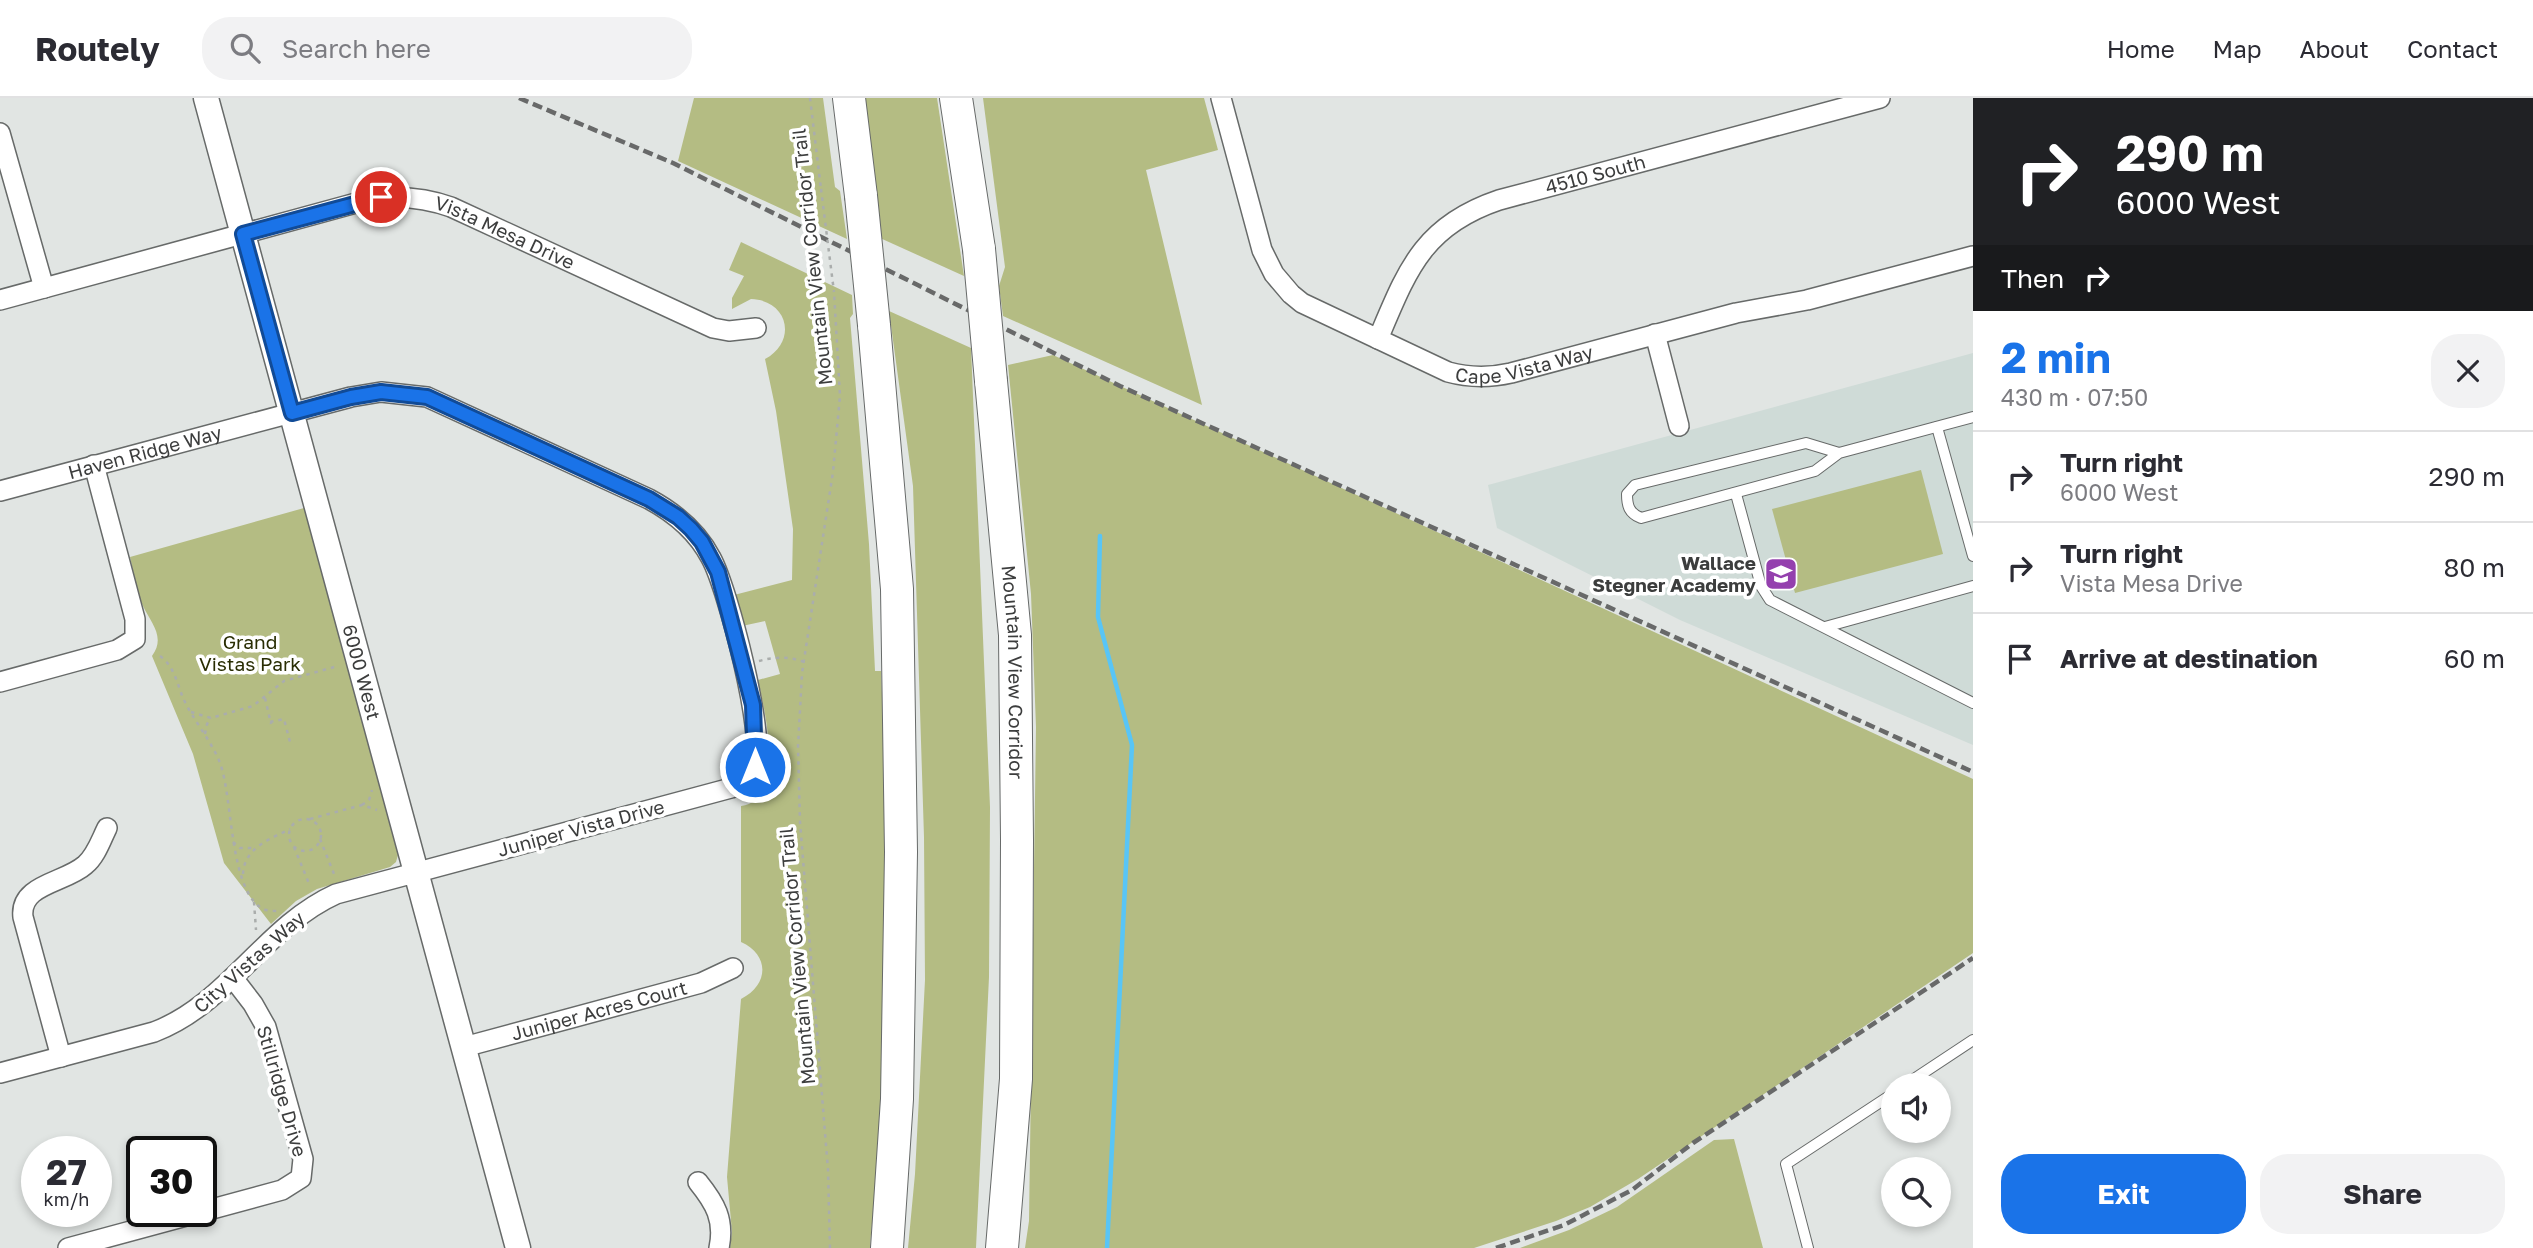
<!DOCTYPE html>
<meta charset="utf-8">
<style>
body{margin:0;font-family:"Golos Text",sans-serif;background:#f2f2f3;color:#2b2b33;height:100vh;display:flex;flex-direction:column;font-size:26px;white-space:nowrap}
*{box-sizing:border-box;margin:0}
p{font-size:23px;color:#7c7c81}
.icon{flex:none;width:38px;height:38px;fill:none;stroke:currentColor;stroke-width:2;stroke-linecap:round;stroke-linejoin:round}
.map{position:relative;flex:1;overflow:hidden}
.drawer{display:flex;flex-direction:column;background:#fff;width:560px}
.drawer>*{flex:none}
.guide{background:#202124;color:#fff;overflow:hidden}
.controls{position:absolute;left:1881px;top:975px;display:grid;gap:14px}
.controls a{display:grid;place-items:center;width:70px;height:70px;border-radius:50%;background:#fff;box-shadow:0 4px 10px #0003;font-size:35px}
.speed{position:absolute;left:21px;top:1038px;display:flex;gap:14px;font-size:35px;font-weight:700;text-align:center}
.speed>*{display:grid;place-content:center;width:91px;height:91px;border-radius:50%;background:#fff;box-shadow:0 4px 10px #0003;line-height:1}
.speed small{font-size:18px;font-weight:400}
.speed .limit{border:4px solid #111;border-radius:10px;background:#fff;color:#111}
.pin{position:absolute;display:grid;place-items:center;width:60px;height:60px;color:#fff;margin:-30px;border:4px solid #fff;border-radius:50%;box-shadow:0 2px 7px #0007}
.me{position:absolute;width:77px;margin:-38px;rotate:0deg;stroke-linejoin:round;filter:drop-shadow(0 0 5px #0008)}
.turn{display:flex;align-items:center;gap:24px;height:147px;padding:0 28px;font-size:32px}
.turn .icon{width:91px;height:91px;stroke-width:2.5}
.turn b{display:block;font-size:49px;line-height:60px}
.then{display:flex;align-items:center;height:66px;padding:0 28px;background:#0003;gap:14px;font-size:26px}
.round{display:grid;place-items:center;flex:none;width:74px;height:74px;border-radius:28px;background:#f2f2f3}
.head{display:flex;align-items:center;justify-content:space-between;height:119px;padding:0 28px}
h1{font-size:42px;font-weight:700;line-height:52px;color:#1a73e8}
.cta{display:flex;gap:14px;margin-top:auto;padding:14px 28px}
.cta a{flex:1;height:80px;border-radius:28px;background:#1a73e8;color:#fff;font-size:28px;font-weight:700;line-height:80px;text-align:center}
.cta a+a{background:#f2f2f3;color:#2b2b33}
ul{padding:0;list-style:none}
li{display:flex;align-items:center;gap:21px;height:91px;padding:0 28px;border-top:2px solid #e1e1e2}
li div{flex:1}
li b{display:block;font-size:26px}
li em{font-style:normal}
header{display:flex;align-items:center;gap:42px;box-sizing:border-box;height:98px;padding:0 35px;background:#fff;border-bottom:2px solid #e1e1e2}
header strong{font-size:33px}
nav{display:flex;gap:38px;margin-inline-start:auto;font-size:24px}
.search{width:490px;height:63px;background:#f2f2f3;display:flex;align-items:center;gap:18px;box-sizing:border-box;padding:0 24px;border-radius:28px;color:#7c7c81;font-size:26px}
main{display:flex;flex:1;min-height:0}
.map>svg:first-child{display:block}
.built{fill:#cfdbd7}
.green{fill:#b4bc83}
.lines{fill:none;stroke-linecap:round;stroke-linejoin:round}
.stream{stroke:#58c5f6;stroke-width:4.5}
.service-casing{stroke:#676a69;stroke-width:12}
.minor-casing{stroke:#676a69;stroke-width:22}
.tertiary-casing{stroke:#676a69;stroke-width:27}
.trunk-casing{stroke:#676a69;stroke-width:34}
.path{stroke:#aaadac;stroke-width:2.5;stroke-dasharray:3.5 5;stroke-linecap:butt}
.service{stroke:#fff;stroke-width:10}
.minor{stroke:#fff;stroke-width:19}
.tertiary{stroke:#fff;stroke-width:24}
.trunk{stroke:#fff;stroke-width:32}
.rail{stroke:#686969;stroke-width:4.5;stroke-dasharray:10 5;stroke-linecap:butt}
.trunk-bridge-casing{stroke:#676a69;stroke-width:34;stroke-linecap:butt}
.path-bridge{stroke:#aaadac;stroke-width:2.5;stroke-dasharray:3.5 5;stroke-linecap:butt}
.trunk-bridge{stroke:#fff;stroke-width:32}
.route-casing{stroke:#114b97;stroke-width:18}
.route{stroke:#1a73e8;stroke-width:12}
.labels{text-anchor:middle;stroke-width:7;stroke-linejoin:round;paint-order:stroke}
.street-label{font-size:19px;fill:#3c3d3d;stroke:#fff}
.poi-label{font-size:19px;font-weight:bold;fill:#3c3d3d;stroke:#fff;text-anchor:end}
.park-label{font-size:19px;fill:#292d03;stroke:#fff}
</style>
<header>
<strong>Routely</strong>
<div class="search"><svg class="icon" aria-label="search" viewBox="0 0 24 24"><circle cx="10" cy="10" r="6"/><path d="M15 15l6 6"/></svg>Search here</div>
<nav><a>Home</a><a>Map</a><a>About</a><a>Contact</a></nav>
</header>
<main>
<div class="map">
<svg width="1973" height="1150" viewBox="0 0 1973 1150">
<rect width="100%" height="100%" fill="#e1e5e3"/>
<!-- built -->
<path class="built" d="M1973,255V647L1680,522L1497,430L1488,387Z"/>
<!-- green -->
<g class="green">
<path d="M694,0H823L835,89L840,93L847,141L678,63Z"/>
<path d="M865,0H937L964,178L880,140Z"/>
<path d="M983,0H1204L1218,52L1146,72L1202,307L1003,218L999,188L1005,169Z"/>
<path d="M741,144L852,197L853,216L850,220L869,446L875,573H881C889,733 887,895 878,1055C877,1087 872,1118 870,1150H730L732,1134L727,1079L741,901C769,887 770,857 741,844V708C786,703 765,612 758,582L780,576L765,523L742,528L734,497L792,482L793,431L776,313L765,261C798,243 788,202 751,201L732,211V200L744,178L729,172Z"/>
<path d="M889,213L971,250L990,709L989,879L976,1150H908L915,1076L925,882L924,739L913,388Z"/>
<path d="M1053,257L1973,681V855L1638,1081L1590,1109L1556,1123L1474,1150H1025L1029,1123L1036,629L1031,496L1008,267Z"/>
<path d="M1921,372L1943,456L1795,495L1772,411Z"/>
<path d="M304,410L398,757L396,764L390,769L317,791L296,803L271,826L224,765L193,656L152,558C166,539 151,525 143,508C136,494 134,475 130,459Z"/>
<path d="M1734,1041L1763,1150H1520L1569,1132L1617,1109L1714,1042Z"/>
</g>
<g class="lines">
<!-- stream -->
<path class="stream" d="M1100,438L1098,519L1132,647L1107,1150"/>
<defs>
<g id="service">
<path d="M1937,329L1973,458"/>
<path d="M1839,355L1806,345L1635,387L1627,396C1627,408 1629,415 1641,420L1815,373L1839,355L1973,319"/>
<path d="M1736,396L1761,488L1770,502L1973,605"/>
<path d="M1825,529L1973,488"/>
<path d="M1905,987L1973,942"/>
<path d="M1808,1150L1786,1066L1894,995"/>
</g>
<g id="minor">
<path id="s1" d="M1221,0L1262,152L1274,176L1291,196L1302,205L1448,274C1470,280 1489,280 1511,275L1736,215L1807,202L1973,158"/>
<path d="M0,35L44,190"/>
<path id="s2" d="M0,202L367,102C396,97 423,99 451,109L713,230L729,233L756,230"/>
<path d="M1655,236L1679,328"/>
<path id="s3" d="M1378,241C1407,173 1422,128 1499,102L1880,0"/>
<path id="s4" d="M0,393L351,299L381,294L427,299L649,401C675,415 697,433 711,460C728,491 766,638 755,670C751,681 741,686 731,690L336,796C265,828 228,906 154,934L0,975"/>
<path d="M0,584L117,552L135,541V521L94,367"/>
<path id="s5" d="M464,949L701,885L733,870"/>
<path d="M61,959L23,819C19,786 65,785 85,767C96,758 101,742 107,730"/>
<path d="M698,1084C715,1105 725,1122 719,1150"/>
<path d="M68,1150L282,1092L301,1080L303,1061L266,929L253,906L233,880"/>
</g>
<g id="tertiary">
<path id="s6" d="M206,0L518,1150"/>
</g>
<g id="trunk">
<path d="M849,0L861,98"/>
<path d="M956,0L979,151"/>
<path d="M874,227L897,491L901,754L897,1001L887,1150"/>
<path id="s7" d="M991,283L1015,537L1017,742L1016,981L1002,1150"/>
</g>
</defs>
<!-- service casing -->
<use href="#service" class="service-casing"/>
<!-- minor casing -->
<use href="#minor" class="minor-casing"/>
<!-- tertiary casing -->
<use href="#tertiary" class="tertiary-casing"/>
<!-- trunk casing -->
<use href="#trunk" class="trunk-casing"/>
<!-- path -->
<g class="path">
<path d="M810,0L821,91"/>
<path d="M160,558C174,568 177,585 183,600C193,622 211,642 220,665C233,699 229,793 263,811C268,813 274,813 279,813"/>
<path d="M759,563C774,559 788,558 804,564"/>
<path d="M265,600L271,626"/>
<path d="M191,614L211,620L253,608L284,583L338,568"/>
<path d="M270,624L284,621L291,648"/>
<path d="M205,636L207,626L211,620"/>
<path d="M362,707L369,702L372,692"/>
<path d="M310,721L362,707L377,712"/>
<circle cx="305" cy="737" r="16"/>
<path d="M320,741L334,776"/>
<path d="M233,744L240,750H255"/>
<path d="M294,749L310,788"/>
<path d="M243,776C244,750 270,741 290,731"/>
<path d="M254,804L256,832"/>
<path d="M830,1150L828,1072L800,724L798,649L802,575L833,374L840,298L834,194"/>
</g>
<!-- service -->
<use href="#service" class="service"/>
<!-- minor -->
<use href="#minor" class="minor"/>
<!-- tertiary -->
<use href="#tertiary" class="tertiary"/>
<!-- trunk -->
<use href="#trunk" class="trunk"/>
<!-- rail -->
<g class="rail">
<path d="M519,0L673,65L1120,288L1973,674"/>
<path d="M1496,1150L1564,1127L1632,1092L1693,1045L1973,860"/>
</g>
<defs>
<g id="trunk-bridge">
<path d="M861,98L874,227"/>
<path d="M979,151L991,283"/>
</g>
</defs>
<!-- trunk-bridge casing -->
<use href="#trunk-bridge" class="trunk-bridge-casing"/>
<!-- path-bridge -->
<path class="path-bridge" d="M821,91L834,194"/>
<!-- trunk-bridge -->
<use href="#trunk-bridge" class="trunk-bridge"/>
</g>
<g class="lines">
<defs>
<path id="route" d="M381,99L243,136L292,315L351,299L381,294L427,299L649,401L678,419L691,431L702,444L718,474L753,607L755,669"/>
</defs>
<!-- route casing -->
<use href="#route" class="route-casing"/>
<!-- route -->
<use href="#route" class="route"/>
</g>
<!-- icons -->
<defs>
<symbol id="school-square" viewBox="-11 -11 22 22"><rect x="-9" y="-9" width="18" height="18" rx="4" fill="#9440ae" stroke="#fff"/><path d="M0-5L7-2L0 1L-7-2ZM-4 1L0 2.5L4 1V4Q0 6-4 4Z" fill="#fff"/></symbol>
</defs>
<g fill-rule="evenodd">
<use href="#school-square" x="1762" y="457" width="38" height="38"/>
</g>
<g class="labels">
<!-- street labels -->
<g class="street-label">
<text dy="7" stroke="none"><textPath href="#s3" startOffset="292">4510 South</textPath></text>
<text dy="7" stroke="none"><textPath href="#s2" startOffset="525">Vista Mesa Drive</textPath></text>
<text transform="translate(812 159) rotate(-96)" y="7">Mountain View Corridor Trail</text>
<text dy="7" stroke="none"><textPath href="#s1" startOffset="464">Cape Vista Way</textPath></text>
<text dy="7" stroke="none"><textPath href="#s4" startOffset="150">Haven Ridge Way</textPath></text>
<text dy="7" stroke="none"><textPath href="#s7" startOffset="292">Mountain View Corridor</textPath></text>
<text dy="7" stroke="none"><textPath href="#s6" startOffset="595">6000 West</textPath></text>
<text transform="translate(581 730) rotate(-15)" y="7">Juniper Vista Drive</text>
<text transform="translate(797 858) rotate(-95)" y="7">Mountain View Corridor Trail</text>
<text transform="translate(249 864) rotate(-42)" y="7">City Vistas Way</text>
<text dy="7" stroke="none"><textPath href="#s5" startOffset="140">Juniper Acres Court</textPath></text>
<text transform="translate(282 993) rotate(74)" y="7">Stillridge Drive</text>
</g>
<!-- poi labels -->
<g class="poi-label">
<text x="1756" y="472">Wallace<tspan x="1756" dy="22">Stegner Academy</tspan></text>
</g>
<!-- park labels -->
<g class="park-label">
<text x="250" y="551">Grand<tspan x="250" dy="22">Vistas Park</tspan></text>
</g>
</g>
</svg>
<div class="controls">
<a><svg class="icon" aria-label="sound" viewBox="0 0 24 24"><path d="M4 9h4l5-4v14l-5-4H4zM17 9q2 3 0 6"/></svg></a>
<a><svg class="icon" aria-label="search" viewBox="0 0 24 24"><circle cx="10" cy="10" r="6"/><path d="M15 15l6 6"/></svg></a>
</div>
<div class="speed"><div>27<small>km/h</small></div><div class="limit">30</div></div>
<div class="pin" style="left:381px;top:99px;background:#d93025"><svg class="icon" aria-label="arrive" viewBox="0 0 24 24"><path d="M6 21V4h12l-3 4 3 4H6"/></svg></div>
<svg class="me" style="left:755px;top:669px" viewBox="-20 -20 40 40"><circle r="17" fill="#1a73e8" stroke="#fff" stroke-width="3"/><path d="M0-11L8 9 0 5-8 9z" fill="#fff"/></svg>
</div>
<section class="drawer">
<div class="guide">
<div class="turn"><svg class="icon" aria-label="right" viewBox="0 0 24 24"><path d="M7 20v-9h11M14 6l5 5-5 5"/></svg><div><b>290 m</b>6000 West</div></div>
<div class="then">Then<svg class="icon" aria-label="right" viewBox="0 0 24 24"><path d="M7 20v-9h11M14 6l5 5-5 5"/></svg></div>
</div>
<div class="head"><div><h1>2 min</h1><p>430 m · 07:50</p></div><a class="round"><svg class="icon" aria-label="close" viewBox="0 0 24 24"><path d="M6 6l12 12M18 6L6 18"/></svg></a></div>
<ul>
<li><svg class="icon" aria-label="right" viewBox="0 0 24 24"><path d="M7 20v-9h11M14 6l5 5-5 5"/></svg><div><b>Turn right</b><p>6000 West</p></div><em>290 m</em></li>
<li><svg class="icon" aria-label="right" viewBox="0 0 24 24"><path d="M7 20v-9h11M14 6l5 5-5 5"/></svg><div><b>Turn right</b><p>Vista Mesa Drive</p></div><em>80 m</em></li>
<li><svg class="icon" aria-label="arrive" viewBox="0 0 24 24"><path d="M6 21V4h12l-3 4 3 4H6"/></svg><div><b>Arrive at destination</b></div><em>60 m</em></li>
</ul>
<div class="cta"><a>Exit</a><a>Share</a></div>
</section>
</main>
